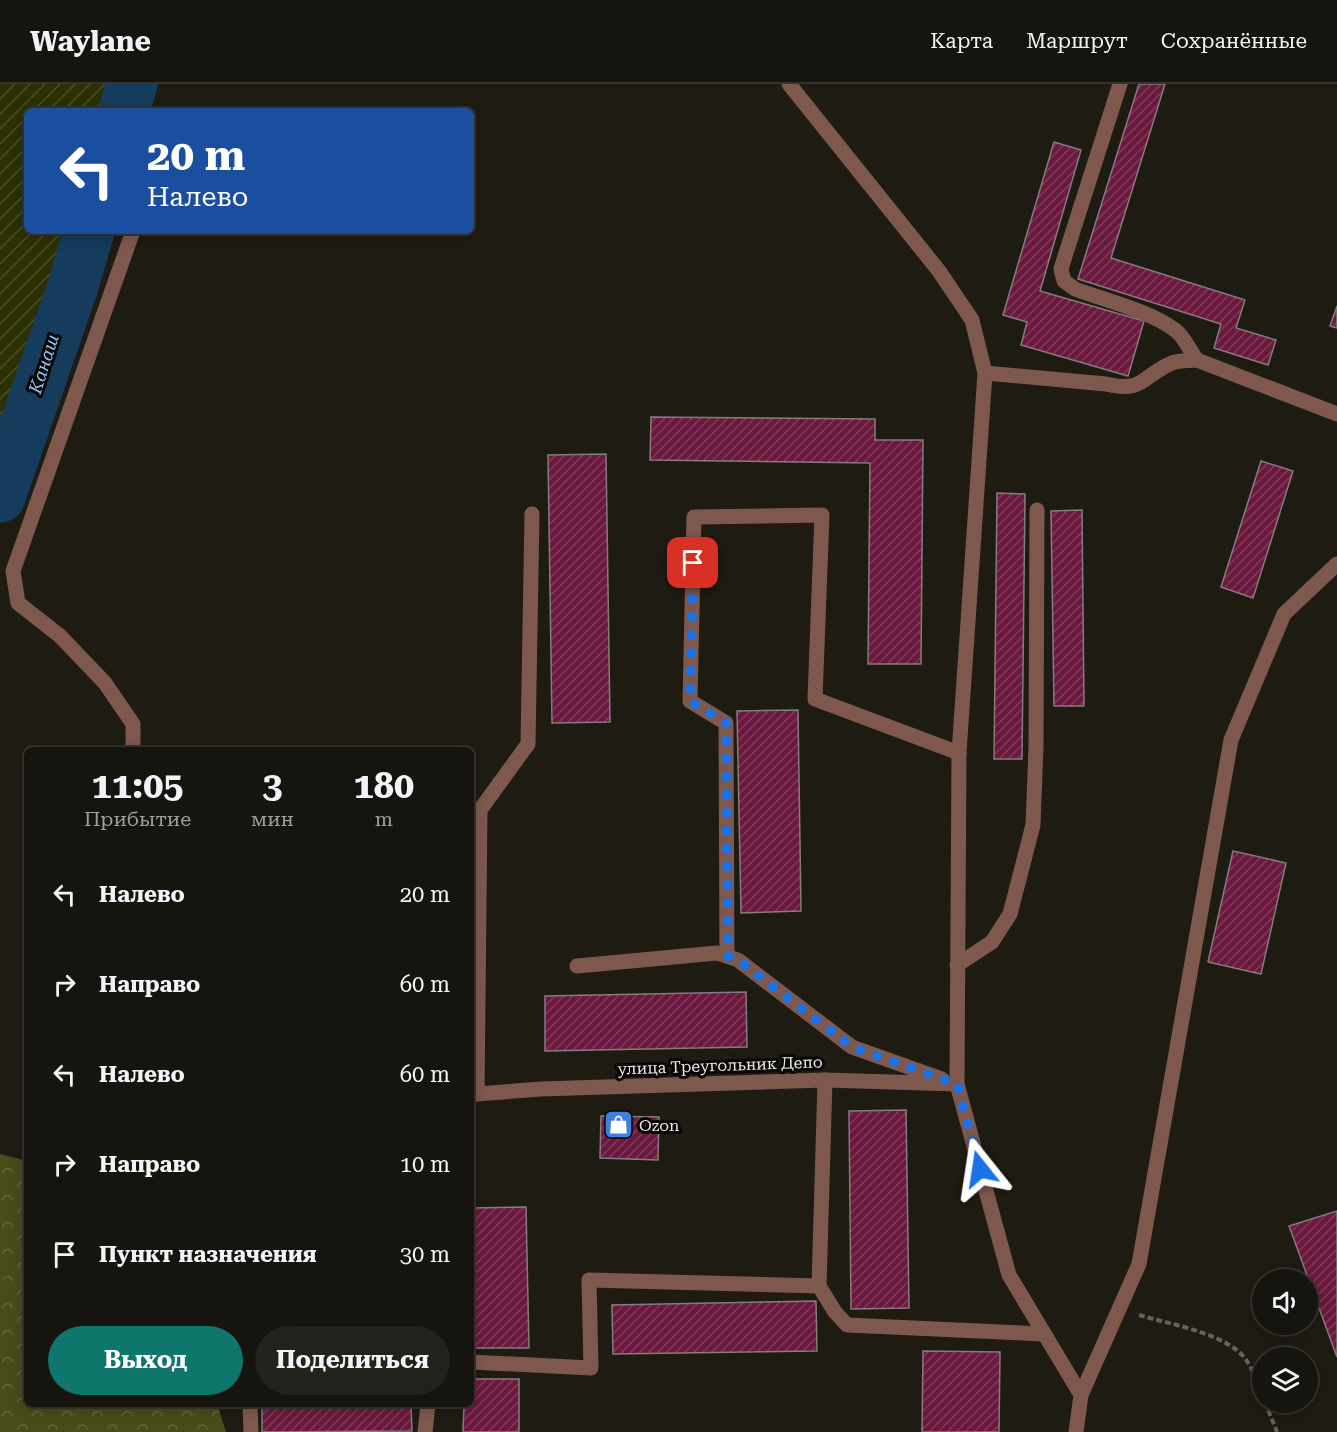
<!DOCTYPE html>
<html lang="ru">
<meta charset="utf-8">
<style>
body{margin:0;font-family:"Roboto Serif",serif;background:#23211c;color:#f1f3f6;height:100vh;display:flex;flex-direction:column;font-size:22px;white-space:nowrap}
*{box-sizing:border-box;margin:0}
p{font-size:20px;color:#9e9e9e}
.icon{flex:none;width:33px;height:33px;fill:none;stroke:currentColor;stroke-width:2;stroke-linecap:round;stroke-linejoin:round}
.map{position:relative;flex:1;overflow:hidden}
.drawer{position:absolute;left:24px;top:663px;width:450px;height:660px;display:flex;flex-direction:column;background:#16140e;border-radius:9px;box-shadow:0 3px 15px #0003,0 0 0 2px #35332e}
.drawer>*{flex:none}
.guide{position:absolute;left:24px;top:24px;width:450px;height:126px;border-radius:9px;box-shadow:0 3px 15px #0003,0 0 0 2px #35332e;background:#1a4fa0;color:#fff;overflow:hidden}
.controls{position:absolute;left:1252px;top:1185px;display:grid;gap:12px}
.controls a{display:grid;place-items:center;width:66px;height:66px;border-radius:50%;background:#16140e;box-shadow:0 3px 15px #0003,0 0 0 2px #35332e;font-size:30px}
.pin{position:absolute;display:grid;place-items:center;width:51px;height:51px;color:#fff;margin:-26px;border-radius:12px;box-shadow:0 3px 9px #0006}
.me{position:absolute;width:66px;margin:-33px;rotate:345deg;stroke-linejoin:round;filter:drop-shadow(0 0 4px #0008)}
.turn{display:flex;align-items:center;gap:21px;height:126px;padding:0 24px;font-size:27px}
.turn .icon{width:78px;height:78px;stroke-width:2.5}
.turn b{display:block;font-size:42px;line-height:51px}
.eta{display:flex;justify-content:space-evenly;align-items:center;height:102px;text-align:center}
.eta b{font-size:36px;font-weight:700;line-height:42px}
.primary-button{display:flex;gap:12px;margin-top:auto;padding:12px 24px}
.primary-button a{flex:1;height:69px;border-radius:36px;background:#0f766e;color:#fff;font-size:24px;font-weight:700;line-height:69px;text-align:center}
.primary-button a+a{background:#23211c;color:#f1f3f6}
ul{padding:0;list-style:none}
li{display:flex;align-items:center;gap:18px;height:90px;padding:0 24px}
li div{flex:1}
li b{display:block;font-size:22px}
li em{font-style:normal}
header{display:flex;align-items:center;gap:36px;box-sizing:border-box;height:84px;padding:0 30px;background:#16140e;border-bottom:2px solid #35332e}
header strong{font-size:28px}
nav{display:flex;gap:33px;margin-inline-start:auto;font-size:21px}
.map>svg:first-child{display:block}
.forest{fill:url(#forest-crowns)}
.garden{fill:url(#garden-furrows)}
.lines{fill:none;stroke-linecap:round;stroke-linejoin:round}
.river{stroke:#153c5d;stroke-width:51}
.building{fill:url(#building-hatch);stroke:#867b7e;stroke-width:1.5}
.path{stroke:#65625b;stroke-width:4;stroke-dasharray:6 3;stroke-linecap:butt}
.minor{stroke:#7e584d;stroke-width:15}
.route{stroke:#1a73e8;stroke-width:10;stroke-dasharray:0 18}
.labels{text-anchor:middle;stroke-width:6;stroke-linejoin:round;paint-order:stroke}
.street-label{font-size:16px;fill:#e9e7e2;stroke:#070604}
.poi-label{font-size:16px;fill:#e9e7e2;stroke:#070604;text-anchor:start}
.water-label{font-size:18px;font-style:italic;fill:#90c5f7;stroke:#070604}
</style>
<header>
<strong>Waylane</strong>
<nav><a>Карта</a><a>Маршрут</a><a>Сохранённые</a></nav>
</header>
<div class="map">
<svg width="1337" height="1348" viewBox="0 0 1337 1348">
<defs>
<pattern id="forest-crowns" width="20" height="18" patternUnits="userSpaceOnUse" patternTransform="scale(1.5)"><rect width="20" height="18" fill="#484c1a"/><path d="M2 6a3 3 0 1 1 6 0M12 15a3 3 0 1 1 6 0" fill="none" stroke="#62663b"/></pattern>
<pattern id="garden-furrows" width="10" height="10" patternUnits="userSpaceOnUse" patternTransform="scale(1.5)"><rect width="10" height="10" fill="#2d3002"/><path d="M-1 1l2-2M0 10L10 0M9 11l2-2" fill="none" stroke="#4b4e27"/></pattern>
<pattern id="building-hatch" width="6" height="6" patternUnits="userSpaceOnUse" patternTransform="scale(1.5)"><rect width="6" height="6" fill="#6a183d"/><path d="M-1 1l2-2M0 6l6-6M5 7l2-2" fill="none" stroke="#7f3a59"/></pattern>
</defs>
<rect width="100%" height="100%" fill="#1e1b13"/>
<!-- forest -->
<path class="forest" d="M0,1070L27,1077V1320H217L226,1348H0Z"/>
<!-- garden -->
<path class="garden" d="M0,0H135L126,27H27V147H83L0,381Z"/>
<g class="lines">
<!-- river -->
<g class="river">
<path d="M124,27L132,0"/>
<path d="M0,413L73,202L89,147"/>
</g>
</g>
<!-- building -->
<g class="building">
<path d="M1139,0H1165L1111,174L1245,216L1236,244L1276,256L1268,281L1214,264L1221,240L1078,195Z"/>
<path d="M1054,58L1081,66L1040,207L1144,237L1128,292L1021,261L1027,238L1003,231Z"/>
<path d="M1337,222V244L1330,242Z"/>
<path d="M651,333L875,335V356H923L921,580H868L870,379L650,376Z"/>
<path d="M606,370L610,638L552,639L548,371Z"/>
<path d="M1261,377L1293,387L1253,514L1221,503Z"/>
<path d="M997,409L1025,410L1022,675H994Z"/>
<path d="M1082,426L1084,622H1054L1051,427Z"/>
<path d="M798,626L801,827L741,829L737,627Z"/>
<path d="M1233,767L1286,779L1261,890L1208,878Z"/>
<path d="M746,908L747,963L545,967V912Z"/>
<path d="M906,1026L909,1224L851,1225L849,1027Z"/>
<path d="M601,1032L659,1033L658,1076L600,1074Z"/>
<path d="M526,1123L529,1264H475L472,1124Z"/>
<path d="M1337,1127V1273L1289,1142Z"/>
<path d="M816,1217L817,1267L613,1270L612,1221Z"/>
<path d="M923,1267L1000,1268L999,1348H922Z"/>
<path d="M471,1295H519V1348H463L464,1320H471Z"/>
<path d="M262,1320H411L412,1347L262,1348Z"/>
</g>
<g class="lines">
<!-- path -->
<g class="path">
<path d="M1139,1231C1169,1240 1214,1247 1239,1268C1251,1278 1257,1298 1263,1312"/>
<path d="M1265,1318L1277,1348"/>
</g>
<!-- minor -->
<g class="minor">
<path d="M789,0L939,187L972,236L985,289L959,669L957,1000L1009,1191L1081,1311L1076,1348"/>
<path d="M1120,0L1066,169L1061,185L1064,197L1075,205C1104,216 1150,227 1175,246C1185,253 1189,266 1197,276L1337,330"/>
<path d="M985,289L1106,300C1145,309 1141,292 1172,279C1179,276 1189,277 1197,276"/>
<path d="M133,666V640L105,599L60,552L18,519L13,487L133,147"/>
<path d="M727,872L726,639L690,617L694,433L822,431L815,615L959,669"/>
<path d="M957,881L992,858L1010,830L1033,741L1036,663L1037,426"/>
<path d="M577,882L717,869L738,876L852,963L942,995"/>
<path d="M477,1010L480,726L528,660L532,430"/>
<path d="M471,1012L477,1010L541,1005L825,996L957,1000"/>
<path d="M819,1202L835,1228L847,1241L1044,1250"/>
<path d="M471,1278L591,1284L589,1196L819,1202L825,996"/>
<path d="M1081,1311L1139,1180L1231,656L1284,530L1337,480"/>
<path d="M250,1320L251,1348"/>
<path d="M425,1348L428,1320"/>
</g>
</g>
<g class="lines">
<!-- route -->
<path class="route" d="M693,479L690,617L726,639L728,872L738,876L852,963L957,1000L980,1085"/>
</g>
<!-- icons -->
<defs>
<symbol id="shop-square" viewBox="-11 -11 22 22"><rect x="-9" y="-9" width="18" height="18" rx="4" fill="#3f7fe0" stroke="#070604"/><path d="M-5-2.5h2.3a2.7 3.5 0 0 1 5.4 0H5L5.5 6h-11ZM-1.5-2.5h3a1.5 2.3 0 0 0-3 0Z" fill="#fff"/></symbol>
</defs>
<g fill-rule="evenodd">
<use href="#shop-square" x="602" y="1024" width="33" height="33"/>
</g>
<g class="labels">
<!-- street labels -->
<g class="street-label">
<text transform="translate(720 981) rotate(-2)" y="6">улица Треугольник Депо</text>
</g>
<!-- poi labels -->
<g class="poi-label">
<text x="639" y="1047">Ozon</text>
</g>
<!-- water labels -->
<g class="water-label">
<text transform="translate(44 280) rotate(-72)" y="6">Канаш</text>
</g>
</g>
</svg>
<div class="controls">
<a><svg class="icon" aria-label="sound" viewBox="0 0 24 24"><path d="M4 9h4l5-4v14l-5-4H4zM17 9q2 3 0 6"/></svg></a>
<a><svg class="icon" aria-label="layers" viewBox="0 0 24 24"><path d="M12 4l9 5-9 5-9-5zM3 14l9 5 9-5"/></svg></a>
</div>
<div class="pin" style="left:693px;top:479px;background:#d93025"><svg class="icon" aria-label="arrive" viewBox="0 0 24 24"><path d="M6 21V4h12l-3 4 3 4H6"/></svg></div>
<svg class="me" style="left:980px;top:1085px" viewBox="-20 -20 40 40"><path d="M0-17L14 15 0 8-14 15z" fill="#1a73e8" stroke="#fff" stroke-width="4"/></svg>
<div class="guide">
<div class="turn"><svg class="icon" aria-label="left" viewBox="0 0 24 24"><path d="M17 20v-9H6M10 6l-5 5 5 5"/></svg><div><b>20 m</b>Налево</div></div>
</div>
<section class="drawer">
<div class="eta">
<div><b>11:05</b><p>Прибытие</p></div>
<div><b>3</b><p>мин</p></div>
<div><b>180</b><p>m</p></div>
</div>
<ul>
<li><svg class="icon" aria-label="left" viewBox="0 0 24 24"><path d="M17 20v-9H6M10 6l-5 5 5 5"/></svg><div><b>Налево</b></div><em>20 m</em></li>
<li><svg class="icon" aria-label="right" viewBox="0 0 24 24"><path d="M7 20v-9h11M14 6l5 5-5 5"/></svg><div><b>Направо</b></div><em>60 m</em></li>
<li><svg class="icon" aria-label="left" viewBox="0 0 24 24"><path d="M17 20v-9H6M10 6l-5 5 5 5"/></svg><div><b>Налево</b></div><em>60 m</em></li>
<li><svg class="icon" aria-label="right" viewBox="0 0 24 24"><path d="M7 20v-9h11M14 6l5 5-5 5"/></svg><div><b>Направо</b></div><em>10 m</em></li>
<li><svg class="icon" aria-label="arrive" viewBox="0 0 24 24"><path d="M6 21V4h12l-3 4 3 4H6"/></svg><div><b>Пункт назначения</b></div><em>30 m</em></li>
</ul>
<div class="primary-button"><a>Выход</a><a>Поделиться</a></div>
</section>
</div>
